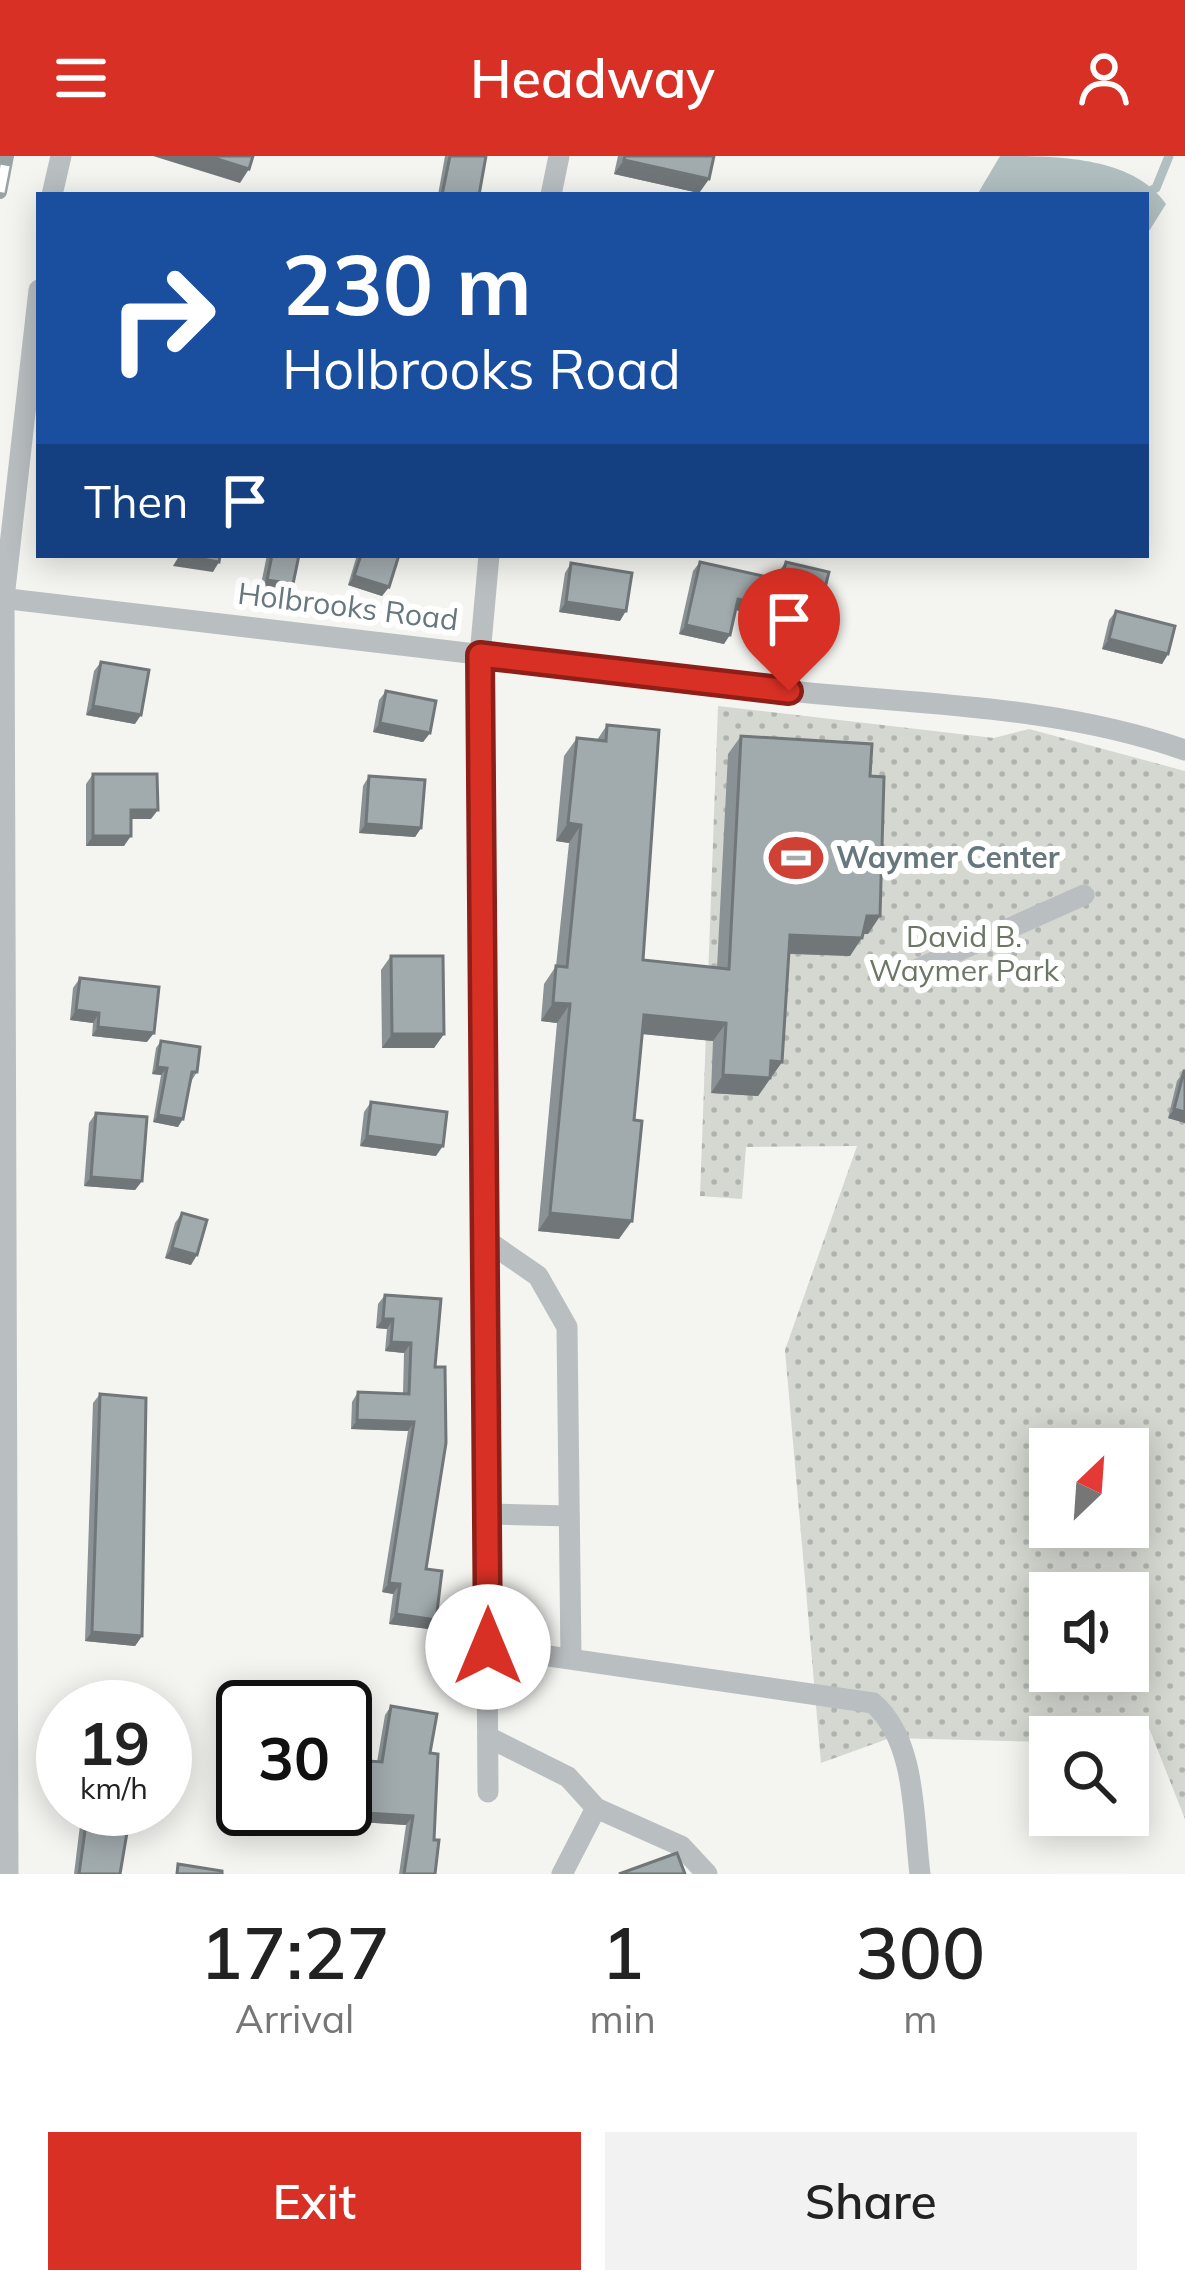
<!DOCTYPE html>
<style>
body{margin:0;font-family:Mulish,sans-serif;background:#f2f2f2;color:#222;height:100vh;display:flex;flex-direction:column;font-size:45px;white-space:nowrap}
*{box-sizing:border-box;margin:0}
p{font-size:39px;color:#767676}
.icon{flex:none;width:66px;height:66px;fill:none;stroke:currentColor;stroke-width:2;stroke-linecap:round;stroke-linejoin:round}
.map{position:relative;height:1718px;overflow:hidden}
.details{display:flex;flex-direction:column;background:#fff;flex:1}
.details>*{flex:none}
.banner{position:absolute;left:36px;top:36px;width:1113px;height:366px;border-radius:0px;box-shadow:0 6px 30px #0003;background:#1a4fa0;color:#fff;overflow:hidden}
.needle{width:78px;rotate:25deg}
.controls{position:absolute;left:1029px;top:1272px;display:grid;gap:24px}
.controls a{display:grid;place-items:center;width:120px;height:120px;border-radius:0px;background:#fff;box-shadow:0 6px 30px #0003;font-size:60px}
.speed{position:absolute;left:36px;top:1524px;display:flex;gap:24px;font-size:60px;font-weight:700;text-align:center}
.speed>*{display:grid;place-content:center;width:156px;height:156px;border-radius:50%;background:#fff;box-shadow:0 6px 30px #0003;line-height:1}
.speed small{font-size:30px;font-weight:400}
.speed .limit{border:6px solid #111;border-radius:18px;background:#fff;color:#111}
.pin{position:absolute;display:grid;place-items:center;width:102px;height:102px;color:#fff;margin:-123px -51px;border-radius:50% 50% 50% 0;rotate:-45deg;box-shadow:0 0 12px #0007}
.pin .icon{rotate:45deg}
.me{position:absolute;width:132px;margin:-66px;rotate:0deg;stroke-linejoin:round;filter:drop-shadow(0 0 9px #0008)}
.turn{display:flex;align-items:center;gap:42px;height:252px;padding:0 48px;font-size:54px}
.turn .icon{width:156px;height:156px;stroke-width:2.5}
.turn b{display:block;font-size:84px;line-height:102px}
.then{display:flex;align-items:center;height:114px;padding:0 48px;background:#0003;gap:24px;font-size:45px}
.eta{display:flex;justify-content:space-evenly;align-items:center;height:204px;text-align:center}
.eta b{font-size:72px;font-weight:600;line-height:84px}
.primary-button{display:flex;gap:24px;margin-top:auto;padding:24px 48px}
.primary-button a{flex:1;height:138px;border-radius:0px;background:#d93025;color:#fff;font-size:48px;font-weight:600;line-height:138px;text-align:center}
.primary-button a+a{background:#f2f2f2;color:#222}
header{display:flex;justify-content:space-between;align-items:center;height:156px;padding:0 48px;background:#d93025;color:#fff;font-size:54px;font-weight:600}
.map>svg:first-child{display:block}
.park{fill:url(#park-dots);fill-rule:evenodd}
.water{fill:#b2bfc1}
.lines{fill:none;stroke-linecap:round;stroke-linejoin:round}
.stream{stroke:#b2bfc1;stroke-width:9}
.minor{stroke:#b9bec0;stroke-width:21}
.rail-casing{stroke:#9ba3a6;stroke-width:14}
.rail{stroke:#fff;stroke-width:9;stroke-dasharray:27;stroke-linecap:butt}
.wall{fill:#8a9295}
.shaded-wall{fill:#717779}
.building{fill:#a1aaad;stroke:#717779;stroke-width:3}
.route-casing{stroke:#8d1f18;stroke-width:30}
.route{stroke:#d93025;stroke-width:21}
.labels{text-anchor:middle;stroke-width:12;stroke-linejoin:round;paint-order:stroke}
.street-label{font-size:30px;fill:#66777e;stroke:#fff}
.poi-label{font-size:30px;font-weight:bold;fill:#66777e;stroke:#fff;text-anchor:start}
.park-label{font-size:30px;fill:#6b7664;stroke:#fff}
</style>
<header><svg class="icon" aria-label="menu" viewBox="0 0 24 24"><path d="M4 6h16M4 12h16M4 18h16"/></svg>Headway<svg class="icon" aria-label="person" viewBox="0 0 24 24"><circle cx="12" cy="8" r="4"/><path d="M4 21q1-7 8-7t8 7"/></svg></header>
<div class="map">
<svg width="1185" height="1718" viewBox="0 0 1185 1718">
<defs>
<pattern id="park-dots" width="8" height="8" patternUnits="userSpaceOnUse" patternTransform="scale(3)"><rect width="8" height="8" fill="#d4d8d0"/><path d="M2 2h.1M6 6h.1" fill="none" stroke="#b0b4ae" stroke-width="1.8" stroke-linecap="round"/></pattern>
</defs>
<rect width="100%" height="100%" fill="#f4f4f1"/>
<!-- park -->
<path class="park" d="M718,550L994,582L1029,573L1185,615V1663L1149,1572L1111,1581H1050V1586L890,1582L821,1607L785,1194L857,990L746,991L742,1043L700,1040ZM1050,1293H1128V1371H1050ZM1050,1437H1128V1515H1050Z"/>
<!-- water -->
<path class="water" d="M1000,0C1055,0 1133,0 1166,48L1146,80V39H977Z"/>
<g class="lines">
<!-- stream -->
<path class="stream" d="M1141,39L1156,32L1169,0"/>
<!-- minor -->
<g class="minor">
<path d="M52,39L61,0"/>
<path d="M551,39L559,0"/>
<path d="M0,442C257,471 514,503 771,533C910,549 1051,547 1185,594"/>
<path d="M902,820L1084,739"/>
<path d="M486,1084L538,1120L567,1171L571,1502"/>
<path d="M487,1358L569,1360"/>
<path d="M487,1491L873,1547C917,1585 913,1663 920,1718"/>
<path d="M488,1581L568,1621L596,1652L681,1690L707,1718"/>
<path d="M488,1636L480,499L489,399"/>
<path d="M8,1718L4,442L39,134"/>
<path d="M562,1718L596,1652"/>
</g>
<defs>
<path id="rail" d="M0,36L7,0"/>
</defs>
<!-- rail casing -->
<use href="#rail" class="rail-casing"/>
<!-- rail -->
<use href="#rail" class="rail"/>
</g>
<!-- wall -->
<g class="wall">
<path d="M445,0H486L479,39H438Z"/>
<path d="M618,0H714L709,23L699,37L614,18Z"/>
<path d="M267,399H299L293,428L287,438L260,433Z"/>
<path d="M357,399H399L389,431L382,440L348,429Z"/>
<path d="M700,406L777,423L779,415L786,406L811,473L736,454L724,488L679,478L693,415Z"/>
<path d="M571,407L620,465L559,456L565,417Z"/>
<path d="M1116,455L1168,498L1162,508L1102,493L1109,464Z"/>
<path d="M101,506L135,568L86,559L94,515Z"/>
<path d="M386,535L430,577L423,586L373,576L379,544Z"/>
<path d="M607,569L643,804L717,812L728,598L741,580L870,620L880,760L868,778H863L850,800L789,798L782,906L758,940L711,937L713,885L642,878L619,1083L538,1075L557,867L541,865L544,828L556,810L569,687L556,685L564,600L577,582L597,584Z"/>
<path d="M93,618L151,663H131L124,690H86V628Z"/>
<path d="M369,620L421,672L415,681L359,677L363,630Z"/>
<path d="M391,800L444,878L434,892H382L381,814Z"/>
<path d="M80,822L147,886L92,880L93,867L70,864L73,832Z"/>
<path d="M161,885L197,916L192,924L178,971L153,966L161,919L152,918L156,892Z"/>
<path d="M1184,915H1185V967L1168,962L1177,925Z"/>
<path d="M371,946L436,1000L360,990L364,956Z"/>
<path d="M96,957L142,1025L135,1034L84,1030L89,967Z"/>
<path d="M182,1057L191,1109L165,1102L175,1067Z"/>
<path d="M385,1139L435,1211L426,1413L429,1473L389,1468L393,1438L382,1436L408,1275L351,1273L352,1246L358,1236L403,1238L404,1197L385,1195L387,1173L376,1172L378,1148Z"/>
<path d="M100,1238L142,1480L135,1490L85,1485L93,1247Z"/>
<path d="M391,1550L430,1597L435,1718H399L406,1669L360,1666L363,1614L369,1605L377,1606L385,1559Z"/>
<path d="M82,1653H131L120,1718H74Z"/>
</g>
<!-- shaded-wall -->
<g class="shaded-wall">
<path d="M153,0H208L249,13L240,27Z"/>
<path d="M624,4L709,23L699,37L614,18Z"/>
<path d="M179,400L219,406L213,416L173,410Z"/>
<path d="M354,420L389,431L382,440L348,429Z"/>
<path d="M267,424L293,428L287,438L260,433Z"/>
<path d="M738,443L817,463L811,473L732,453Z"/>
<path d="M566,446L626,455L620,465L559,456Z"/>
<path d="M686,469L730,479L724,488L679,478Z"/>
<path d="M1109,483L1168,498L1162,508L1102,493Z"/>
<path d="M93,550L141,559L135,568L86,559Z"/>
<path d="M380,567L430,577L423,586L373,576Z"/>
<path d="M131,654H158L151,663H124Z"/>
<path d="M568,667L581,669L569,687L556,685Z"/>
<path d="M366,668L421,672L415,681L359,677Z"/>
<path d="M93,680H131L124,690H86Z"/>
<path d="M867,760H880L868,778H854Z"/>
<path d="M790,779L862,782L850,800L777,797Z"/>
<path d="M553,847L570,848L557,867L541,865Z"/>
<path d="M76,854L99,857L93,867L70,864Z"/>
<path d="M644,859L726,867L713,885L632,877Z"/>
<path d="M98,871L154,877L147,886L92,880Z"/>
<path d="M392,878H444L434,892H382Z"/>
<path d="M771,905L782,906L758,940L711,937L723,919Z"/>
<path d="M157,911L167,912L161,919L152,918Z"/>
<path d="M1174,953L1185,956V967L1168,962Z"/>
<path d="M158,959L183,963L178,971L153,966Z"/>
<path d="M367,980L443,990L436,1000L360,990Z"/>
<path d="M91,1021L142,1025L135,1034L84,1030Z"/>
<path d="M550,1057L632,1065L619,1083L538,1075Z"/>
<path d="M172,1092L197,1099L191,1109L165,1102Z"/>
<path d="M383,1163H393L387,1173L376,1172Z"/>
<path d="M391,1186L411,1187L404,1197L385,1195Z"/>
<path d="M357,1264L414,1266L408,1275L351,1273Z"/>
<path d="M389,1427L400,1428L393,1438L382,1436Z"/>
<path d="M396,1458L436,1464L429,1473L389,1468Z"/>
<path d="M92,1476L142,1480L135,1490L85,1485Z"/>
<path d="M366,1657L413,1660L406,1669L360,1666Z"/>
</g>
<!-- building -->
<g class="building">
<path d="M208,0H253L249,13Z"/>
<path d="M450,0H486L479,39H442Z"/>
<path d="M625,0H714L709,23L624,4Z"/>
<path d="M180,399H220L219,406Z"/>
<path d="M272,399H299L293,428L267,424Z"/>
<path d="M361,399H399L389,431L354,420Z"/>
<path d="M700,406L781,424L786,406L829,416L817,463L738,443L730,479L686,469Z"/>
<path d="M571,407L632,417L626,455L566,446Z"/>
<path d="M1116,455L1175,470L1168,498L1109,483Z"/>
<path d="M101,506L149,514L141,559L93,550Z"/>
<path d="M386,535L436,545L430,577L380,567Z"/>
<path d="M607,569L659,574L643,804L729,813L741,580L872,588L870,620L884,621L880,760H867L862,782L790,779L782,906L771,905L770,922L723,919L726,867L644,859L634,964L642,965L632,1065L550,1057L570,848L553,847L556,810L567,811L581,669L568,667L577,582L606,585Z"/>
<path d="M93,618H157L158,654H131V680H93Z"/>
<path d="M369,620L425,624L421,672L366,668Z"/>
<path d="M391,800H443L444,878H392Z"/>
<path d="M80,822L159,831L154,877L98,871L99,857L76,854Z"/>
<path d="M161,885L200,891L197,916H192L183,963L158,959L167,912L157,911Z"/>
<path d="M1184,915H1185V956L1174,953Z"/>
<path d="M371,946L447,956L443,990L367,980Z"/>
<path d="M96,957L147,961L142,1025L91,1021Z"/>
<path d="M182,1057L207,1064L197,1099L172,1092Z"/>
<path d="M385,1139L441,1143L435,1211H445L446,1287L426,1413L442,1415L436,1464L396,1458L400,1428L389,1427L414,1266L357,1264L358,1236L409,1238L411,1187L391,1186L393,1163H383Z"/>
<path d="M100,1238L146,1242L142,1480L92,1476Z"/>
<path d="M391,1550L437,1558L430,1597L438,1598L434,1684H439L435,1718H404L413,1660L366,1657L369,1605L382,1606Z"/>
<path d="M88,1653H131L120,1718H79Z"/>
<path d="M677,1697L685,1718H619Z"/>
<path d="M178,1708L222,1715V1718H177Z"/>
</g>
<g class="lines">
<defs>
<path id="route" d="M488,1491L480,499L789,535"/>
</defs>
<!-- route casing -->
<use href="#route" class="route-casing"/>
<!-- route -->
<use href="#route" class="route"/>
</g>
<!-- icons -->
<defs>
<symbol id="stadium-bare" viewBox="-9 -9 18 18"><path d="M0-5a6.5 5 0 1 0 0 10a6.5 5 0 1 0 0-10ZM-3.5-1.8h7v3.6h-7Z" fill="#d04135" stroke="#fff" stroke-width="2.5" paint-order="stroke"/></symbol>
</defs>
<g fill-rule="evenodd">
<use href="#stadium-bare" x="758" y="664" width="76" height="76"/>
</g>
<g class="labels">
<!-- street labels -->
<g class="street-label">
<text transform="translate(348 451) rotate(7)" y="10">Holbrooks Road</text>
</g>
<!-- poi labels -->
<g class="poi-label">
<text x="836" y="712">Waymer Center</text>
</g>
<!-- park labels -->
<g class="park-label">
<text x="964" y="791">David B.<tspan x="964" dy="34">Waymer Park</tspan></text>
</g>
</g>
</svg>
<div class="controls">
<a><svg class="needle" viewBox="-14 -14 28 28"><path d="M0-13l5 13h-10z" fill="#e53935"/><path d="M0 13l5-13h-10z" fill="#767676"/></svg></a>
<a><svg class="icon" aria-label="sound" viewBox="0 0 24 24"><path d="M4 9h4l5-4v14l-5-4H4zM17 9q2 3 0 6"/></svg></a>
<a><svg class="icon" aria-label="search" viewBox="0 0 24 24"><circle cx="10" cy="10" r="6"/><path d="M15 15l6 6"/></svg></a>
</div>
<div class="speed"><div>19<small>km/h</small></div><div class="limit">30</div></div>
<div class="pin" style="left:789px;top:535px;background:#d93025"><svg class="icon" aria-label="arrive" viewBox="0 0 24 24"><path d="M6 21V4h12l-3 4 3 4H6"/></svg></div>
<svg class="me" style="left:488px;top:1491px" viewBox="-20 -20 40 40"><circle r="19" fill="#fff"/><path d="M0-13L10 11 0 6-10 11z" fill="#d93025"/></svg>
<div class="banner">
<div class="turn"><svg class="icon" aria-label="right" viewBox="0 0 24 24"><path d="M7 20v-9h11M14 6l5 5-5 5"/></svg><div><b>230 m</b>Holbrooks Road</div></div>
<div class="then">Then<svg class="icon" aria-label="arrive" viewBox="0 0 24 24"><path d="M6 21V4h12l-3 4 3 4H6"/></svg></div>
</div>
</div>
<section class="details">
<div class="eta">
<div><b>17:27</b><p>Arrival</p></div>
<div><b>1</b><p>min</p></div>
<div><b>300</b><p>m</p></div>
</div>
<div class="primary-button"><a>Exit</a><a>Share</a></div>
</section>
